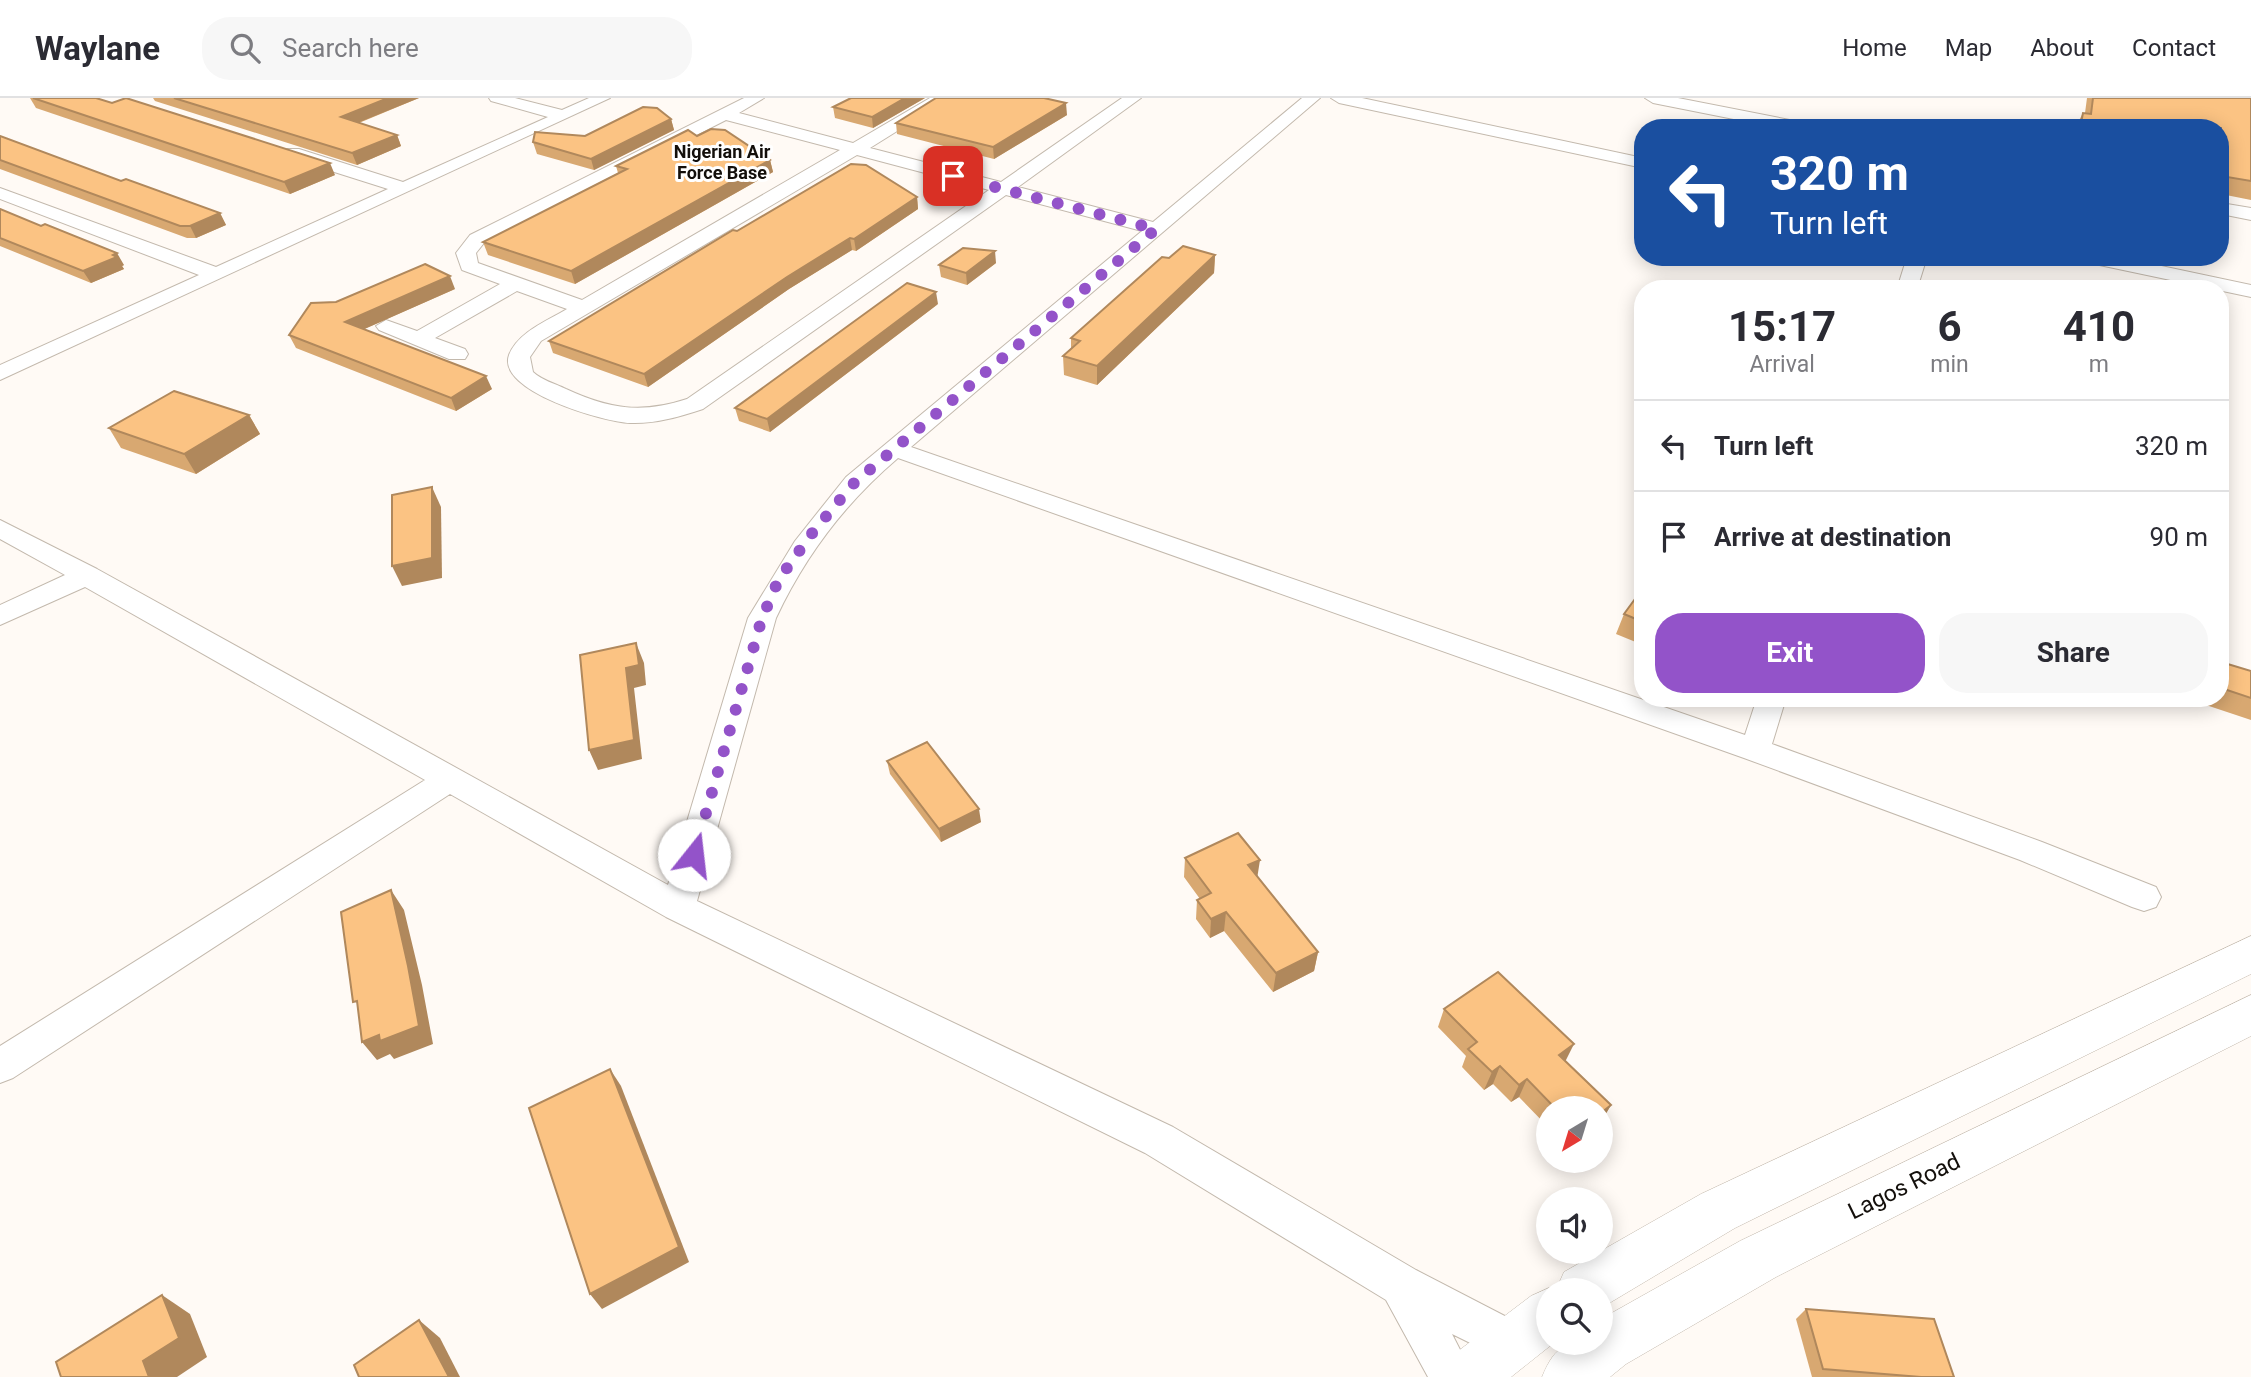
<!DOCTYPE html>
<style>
body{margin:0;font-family:Roboto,sans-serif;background:#f7f7f7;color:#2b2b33;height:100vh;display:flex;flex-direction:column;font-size:26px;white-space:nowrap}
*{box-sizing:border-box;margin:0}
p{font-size:23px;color:#7c7c81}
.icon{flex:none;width:38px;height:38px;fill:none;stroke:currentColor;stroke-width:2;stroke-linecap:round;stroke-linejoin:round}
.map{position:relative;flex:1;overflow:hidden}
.sheet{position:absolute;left:1634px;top:182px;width:595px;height:427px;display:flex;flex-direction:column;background:#fff;border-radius:28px;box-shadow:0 4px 18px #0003}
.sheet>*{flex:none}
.top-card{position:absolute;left:1634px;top:21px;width:595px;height:147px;border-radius:28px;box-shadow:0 4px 18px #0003;background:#1a4fa0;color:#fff;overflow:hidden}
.needle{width:46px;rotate:218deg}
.controls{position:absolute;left:1536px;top:998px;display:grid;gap:14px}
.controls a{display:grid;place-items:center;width:77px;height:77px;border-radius:50%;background:#fff;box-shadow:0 4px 18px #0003;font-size:35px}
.pin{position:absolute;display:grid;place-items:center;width:60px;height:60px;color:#fff;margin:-30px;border-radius:14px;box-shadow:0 4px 10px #0006}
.me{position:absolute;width:77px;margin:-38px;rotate:16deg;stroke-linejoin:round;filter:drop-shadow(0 0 5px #0008)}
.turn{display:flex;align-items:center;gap:24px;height:147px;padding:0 21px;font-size:32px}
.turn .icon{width:91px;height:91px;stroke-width:2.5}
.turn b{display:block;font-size:49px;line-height:60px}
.eta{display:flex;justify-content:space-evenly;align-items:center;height:119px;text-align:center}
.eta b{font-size:42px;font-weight:700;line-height:49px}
.cta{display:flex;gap:14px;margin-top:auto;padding:14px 21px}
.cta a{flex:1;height:80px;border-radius:28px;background:#9353c9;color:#fff;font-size:28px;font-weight:700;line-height:80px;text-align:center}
.cta a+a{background:#f7f7f7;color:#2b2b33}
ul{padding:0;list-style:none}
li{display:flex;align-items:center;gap:21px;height:91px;padding:0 21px;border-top:2px solid #e1e1e2}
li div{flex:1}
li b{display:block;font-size:26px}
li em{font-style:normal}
header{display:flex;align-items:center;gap:42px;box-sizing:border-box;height:98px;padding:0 35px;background:#fff;border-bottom:2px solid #e1e1e2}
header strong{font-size:33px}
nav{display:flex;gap:38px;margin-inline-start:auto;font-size:24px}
.search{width:490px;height:63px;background:#f7f7f7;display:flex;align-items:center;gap:18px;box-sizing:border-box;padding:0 24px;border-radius:28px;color:#7c7c81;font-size:26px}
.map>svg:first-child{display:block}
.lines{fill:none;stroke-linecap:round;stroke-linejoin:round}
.minor-casing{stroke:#c3b9ad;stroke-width:2}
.major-casing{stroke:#c3b9ad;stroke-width:1}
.minor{fill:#fff;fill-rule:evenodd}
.major{fill:#fff;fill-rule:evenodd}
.wall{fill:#d8a871}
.shaded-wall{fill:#b0885c}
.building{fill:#fbc383;stroke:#b0885c;stroke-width:2}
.route{stroke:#9353c9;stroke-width:12;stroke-dasharray:0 21.6}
.labels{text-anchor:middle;stroke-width:6;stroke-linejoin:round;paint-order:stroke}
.far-neighbourhood-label{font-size:18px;font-weight:bold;fill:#130f0b;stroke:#fff}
.near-street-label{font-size:23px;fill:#130f0b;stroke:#fff}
</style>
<header>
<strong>Waylane</strong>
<div class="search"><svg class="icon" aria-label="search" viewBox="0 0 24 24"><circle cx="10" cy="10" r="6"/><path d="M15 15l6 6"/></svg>Search here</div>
<nav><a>Home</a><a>Map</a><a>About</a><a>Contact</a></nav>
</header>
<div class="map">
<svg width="2251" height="1279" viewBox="0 0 2251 1279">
<rect width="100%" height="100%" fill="#fffaf5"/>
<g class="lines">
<defs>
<g id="minor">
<path d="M489,0H515L562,12L589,0H610L0,282V267L199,177L0,101V90L216,169L388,91L287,59L284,55L287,51H299L403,84L548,19L491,3Z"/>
<path d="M744,0H764L739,15L853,45L930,0H950L870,50L1001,84L1122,0H1141L1018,89L1153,124L1302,0H1320L911,349L1745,637L1757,600H1786L1772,646L2042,744L2156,789L2161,799L2156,809L2144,813L2132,809L2020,762L1744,660L898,360C845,405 805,458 776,520L697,803L1173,1029L1416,1172L1528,1230L1534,1245L1528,1260L1513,1266L1452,1236L1474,1279H1428L1386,1202L1145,1055L666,819L450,696L13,980L0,985V948L425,682L85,489L0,527V507L65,477L0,441V422L97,471L668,787L748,520L795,443L846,379L1142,133L1006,97L703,311C679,319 655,326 630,325C604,324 496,293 509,257C518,234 547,223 567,211L517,193L435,240L465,251L468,256L465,261H449L379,232L376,228L386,222L417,233L500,186L462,172L456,155L470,137ZM726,22L840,52L582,202L478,165L476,155L484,145ZM857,57L989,92L687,301C642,316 609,311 566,291C556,286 541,282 533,274L530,259L541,243Z"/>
<path d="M1331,0H1362L1643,60V70L1339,5Z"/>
<path d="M1645,0H1678L1805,25L1813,30H1779L1653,5Z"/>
<path d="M2221,105L2251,110V122L2221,116Z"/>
<path d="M1907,159H1927L1917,191H1897Z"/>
<path d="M2080,159H2119L2251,187V199L2090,165Z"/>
</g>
<g id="major">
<path d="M2251,838V876L1735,1130L1601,1210V1192H1556L1564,1174L1701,1096Z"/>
<path d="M2251,897V938L1776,1179L1626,1266L1610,1279H1542C1556,1245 1567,1244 1601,1244V1221L1740,1143Z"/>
<path d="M1549,1190L1553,1192H1549V1244H1555L1511,1279H1441L1449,1260L1531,1198Z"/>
</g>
</defs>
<!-- minor casing -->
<use href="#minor" class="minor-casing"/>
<!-- major casing -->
<use href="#major" class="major-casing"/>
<!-- minor -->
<use href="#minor" class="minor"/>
<!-- major -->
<use href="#major" class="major"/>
</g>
<!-- wall -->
<g class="wall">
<path d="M30,0H96L335,77L290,96L36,10Z"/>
<path d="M153,0H419L359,25L397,37L401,48L357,67L155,3Z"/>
<path d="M851,0H925L873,30L835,20L833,9Z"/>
<path d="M2087,0H2251V102L2221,96V30H2075L2083,15H2085Z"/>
<path d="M1067,17L994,61L897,36L896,25Z"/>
<path d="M671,21L674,32L594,72L537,56L533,44L585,38Z"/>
<path d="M0,38L121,83L220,115L226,127L196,140H187L0,71Z"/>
<path d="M697,38L770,62L773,74L575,186L488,157L483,144L618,75L616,68Z"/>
<path d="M917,99L918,111L856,153L852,152L789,191L648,289L553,255L549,243L737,133Z"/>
<path d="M0,111L124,167L122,168L124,171L91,185L0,148Z"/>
<path d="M1215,157L1214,175L1097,287L1064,277L1063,258L1071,250V240L1169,160Z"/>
<path d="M996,165L967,187L941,179L939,167Z"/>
<path d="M455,191L364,231L492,291L456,313L296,250L289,237L336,204Z"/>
<path d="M938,206L770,334L739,323L735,310Z"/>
<path d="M249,317L260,336L196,376L121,350L109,330Z"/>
<path d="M1643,490V547L1616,536L1624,516Z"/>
<path d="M2221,564L2251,573V622L2185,600H2221Z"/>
<path d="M887,663L981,724L941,744L890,676Z"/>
<path d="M1185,760L1257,779L1318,854L1314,873L1273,894L1224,833L1210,840L1196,821L1197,802L1200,801L1184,779Z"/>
<path d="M1444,911L1566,963L1611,1007L1601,1024V1010H1549V1030L1519,999L1511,1004L1493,986L1484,992L1462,969L1466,958L1438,929Z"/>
<path d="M1806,1211L1954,1279H1812L1796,1221Z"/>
</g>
<!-- shaded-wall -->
<g class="shaded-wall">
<path d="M388,0H419L345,30L341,19Z"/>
<path d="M905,0H925L873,30L872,19Z"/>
<path d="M1066,5L1067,17L994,61L993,49Z"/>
<path d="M671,21L674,32L594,72L591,61Z"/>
<path d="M397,37L401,48L357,67L352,55Z"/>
<path d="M770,62L773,74L575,186L571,173Z"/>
<path d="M330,65L335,77L290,96L284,84Z"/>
<path d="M917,99L918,111L856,153L854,141Z"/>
<path d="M220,115L226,127L196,140L190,128Z"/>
<path d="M850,140L852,152L789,191L648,289L644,276L787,179Z"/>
<path d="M995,153L996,165L967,187L966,175Z"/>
<path d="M117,155L124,167L122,168L124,171L91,185L83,173Z"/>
<path d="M1215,157L1214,175L1097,287V268Z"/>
<path d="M450,178L455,191L351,237L345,224Z"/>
<path d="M936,194L938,206L770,334L767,321Z"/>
<path d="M486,278L492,291L456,313L451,300Z"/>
<path d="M249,317L260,336L196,376L184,356Z"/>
<path d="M432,389L441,409L442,480L402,488L392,468Z"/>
<path d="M636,545L644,565L646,587L634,590L642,661L598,672L589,652L626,570Z"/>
<path d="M979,711L981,724L941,744L939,731Z"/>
<path d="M1260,762L1257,781L1248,767Z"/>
<path d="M391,792L404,812L422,887L433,946L394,961L390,956L377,962L362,944Z"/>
<path d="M1226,814L1224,833L1210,840L1211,821Z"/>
<path d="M1318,854L1314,873L1273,894L1276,875Z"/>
<path d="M1574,946L1565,964L1559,957Z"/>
<path d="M1500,968L1493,986L1484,992L1492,974Z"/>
<path d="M610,971L621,988L689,1164L602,1211L590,1196Z"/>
<path d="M1527,981L1519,999L1511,1004L1519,987Z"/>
<path d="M1611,1007L1601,1024V1015Z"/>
<path d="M162,1197L190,1216L207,1259L177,1279H149L143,1263Z"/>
<path d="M419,1222L440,1240L460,1279H449Z"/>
</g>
<!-- building -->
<g class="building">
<path d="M33,0H96L112,5L126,0L330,65L284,84Z"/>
<path d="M174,0H388L341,19L397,37L352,55Z"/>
<path d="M851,0H905L872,19L833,9Z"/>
<path d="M936,0H1044L1066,5L993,49L896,25Z"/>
<path d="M2093,0H2251V83L2221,78V30H2080L2083,15L2091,16Z"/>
<path d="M643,9L657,10L671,21L591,61L533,44L535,34L585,38Z"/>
<path d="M711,31L725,32L770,62L571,173L483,144L627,71L616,68L688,32L697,38Z"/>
<path d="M0,38L121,83L126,81L220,115L190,128H180L0,62Z"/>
<path d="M851,66L866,67L917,99L854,141L850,140L787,179L644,276L549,243L733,132L737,133Z"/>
<path d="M0,111L41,128L45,126L117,155L113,157L117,159L83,173L0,140Z"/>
<path d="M1183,148L1215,157L1097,268L1063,258L1080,243L1071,240L1162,159L1169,160Z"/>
<path d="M963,150L995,153L966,175L939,167Z"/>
<path d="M425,166L450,178L345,224L486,278L451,300L289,237L311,205L336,204Z"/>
<path d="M907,185L936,194L767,321L735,310Z"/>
<path d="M174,293L249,317L184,356L109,330Z"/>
<path d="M432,389V460L392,468V397Z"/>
<path d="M1643,490V524L1624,516Z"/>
<path d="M636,545L639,567L626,570L634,642L589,652L580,557Z"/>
<path d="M2221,564L2251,573V600L2221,590Z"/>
<path d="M927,644L979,711L939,731L887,663Z"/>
<path d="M1238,735L1260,762L1248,767L1318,854L1276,875L1226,814L1211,821L1197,802L1211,795L1185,760Z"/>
<path d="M391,792L408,868L419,928L380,943L379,937L362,944L357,903L353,904L341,814Z"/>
<path d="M1498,874L1574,946L1559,957L1611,1007L1601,1015V1010H1555L1527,981L1519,987L1500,968L1492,974L1468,951L1477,944L1444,911Z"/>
<path d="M610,971L679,1149L590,1196L529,1010Z"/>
<path d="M162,1197L179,1240L143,1263L149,1279H61L56,1264Z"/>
<path d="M1806,1211L1934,1221L1954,1279H1921L1823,1271Z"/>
<path d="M419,1222L449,1279H359L354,1267Z"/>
</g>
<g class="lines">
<!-- route -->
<path class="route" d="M694,757L762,520L779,481L813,434L855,384L1156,131L953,78"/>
</g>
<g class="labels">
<!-- far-neighbourhood labels -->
<g class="far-neighbourhood-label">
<text x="722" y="60">Nigerian Air<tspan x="722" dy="21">Force Base</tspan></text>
</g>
<!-- near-street labels -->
<g class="near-street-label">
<text transform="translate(1904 1088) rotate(-26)" y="8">Lagos Road</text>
</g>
</g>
</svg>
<div class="controls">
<a><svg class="needle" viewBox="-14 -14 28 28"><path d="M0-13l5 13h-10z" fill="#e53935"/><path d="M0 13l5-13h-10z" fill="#7c7c81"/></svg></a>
<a><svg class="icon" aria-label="sound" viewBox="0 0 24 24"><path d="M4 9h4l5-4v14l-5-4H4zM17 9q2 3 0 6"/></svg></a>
<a><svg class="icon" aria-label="search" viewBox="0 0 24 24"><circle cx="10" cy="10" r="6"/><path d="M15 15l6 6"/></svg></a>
</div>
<div class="pin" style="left:953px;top:78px;background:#d93025"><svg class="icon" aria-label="arrive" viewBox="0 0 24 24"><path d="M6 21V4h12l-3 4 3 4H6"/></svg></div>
<svg class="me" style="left:694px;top:757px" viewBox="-20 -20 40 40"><circle r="19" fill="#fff"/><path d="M0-13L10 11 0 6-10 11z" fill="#9353c9"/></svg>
<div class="top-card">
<div class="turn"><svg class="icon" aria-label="left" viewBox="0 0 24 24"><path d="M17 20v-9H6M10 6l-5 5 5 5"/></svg><div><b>320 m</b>Turn left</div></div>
</div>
<section class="sheet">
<div class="eta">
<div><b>15:17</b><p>Arrival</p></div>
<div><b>6</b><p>min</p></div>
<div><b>410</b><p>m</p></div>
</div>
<ul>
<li><svg class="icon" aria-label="left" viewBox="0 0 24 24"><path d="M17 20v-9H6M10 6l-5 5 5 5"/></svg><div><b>Turn left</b></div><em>320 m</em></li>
<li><svg class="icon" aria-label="arrive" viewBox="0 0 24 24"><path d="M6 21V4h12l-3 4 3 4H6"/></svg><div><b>Arrive at destination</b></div><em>90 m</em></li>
</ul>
<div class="cta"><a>Exit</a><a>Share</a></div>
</section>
</div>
